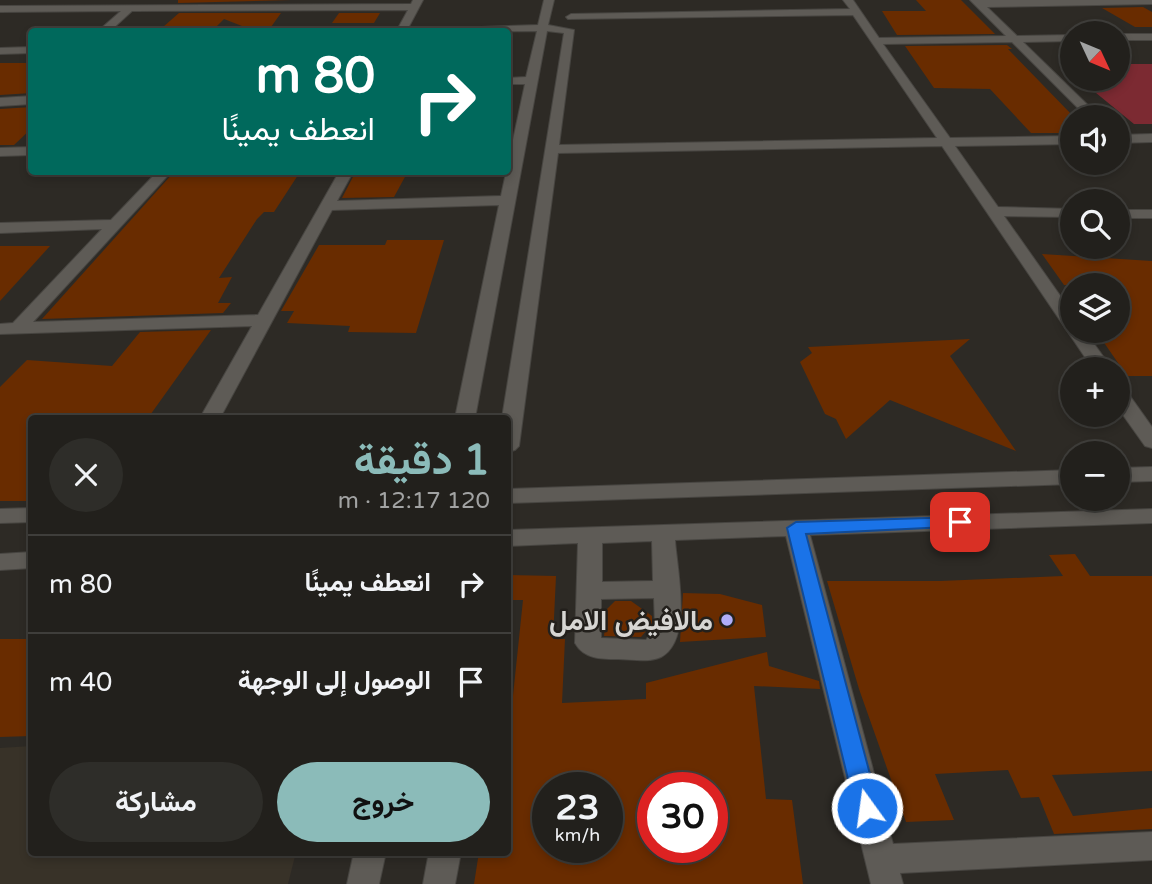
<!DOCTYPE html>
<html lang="ar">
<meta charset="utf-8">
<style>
body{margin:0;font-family:"Varela Round",Vazirmatn,sans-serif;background:#2e2d29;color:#f1f3f6;direction:rtl;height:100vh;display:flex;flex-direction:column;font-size:26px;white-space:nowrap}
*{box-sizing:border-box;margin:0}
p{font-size:23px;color:#a2a3a3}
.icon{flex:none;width:38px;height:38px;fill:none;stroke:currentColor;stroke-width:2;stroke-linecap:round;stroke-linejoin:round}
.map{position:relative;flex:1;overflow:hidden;direction:ltr}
.drawer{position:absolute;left:28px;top:415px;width:483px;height:441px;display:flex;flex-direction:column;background:#22201c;border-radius:7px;box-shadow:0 4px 10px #0003,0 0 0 2px #3f3e3b;direction:rtl}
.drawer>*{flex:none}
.hud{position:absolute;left:28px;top:28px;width:483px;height:147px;border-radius:7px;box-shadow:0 4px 10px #0003,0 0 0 2px #3f3e3b;direction:rtl;background:#00695c;color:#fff;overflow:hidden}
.needle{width:46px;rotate:134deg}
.fabs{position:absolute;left:1060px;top:21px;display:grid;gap:14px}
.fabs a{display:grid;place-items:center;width:70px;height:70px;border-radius:50%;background:#22201c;box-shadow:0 4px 10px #0003,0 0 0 2px #3f3e3b;font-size:35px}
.speed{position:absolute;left:532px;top:772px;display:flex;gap:14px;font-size:35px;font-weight:700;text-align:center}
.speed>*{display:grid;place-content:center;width:91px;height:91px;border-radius:50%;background:#22201c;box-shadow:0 4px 10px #0003,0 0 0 2px #3f3e3b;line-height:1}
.speed small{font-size:18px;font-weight:400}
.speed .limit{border:10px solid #d22;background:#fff;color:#111}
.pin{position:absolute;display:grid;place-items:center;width:60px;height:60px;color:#fff;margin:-30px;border-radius:14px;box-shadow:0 4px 10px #0006}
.me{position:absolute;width:77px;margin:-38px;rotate:346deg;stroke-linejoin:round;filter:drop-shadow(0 0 5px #0008)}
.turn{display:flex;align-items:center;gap:24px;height:147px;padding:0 21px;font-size:32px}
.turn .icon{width:91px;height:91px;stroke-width:2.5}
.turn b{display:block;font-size:49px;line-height:60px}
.round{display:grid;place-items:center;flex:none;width:74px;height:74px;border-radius:37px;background:#2e2d29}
.headline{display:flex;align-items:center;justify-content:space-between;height:119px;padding:0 21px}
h1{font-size:42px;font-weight:700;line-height:52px;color:#8bbbb9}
.action{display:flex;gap:14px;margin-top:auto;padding:14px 21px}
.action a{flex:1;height:80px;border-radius:42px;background:#8bbbb9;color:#111;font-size:28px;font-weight:700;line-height:80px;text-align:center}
.action a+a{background:#2e2d29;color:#f1f3f6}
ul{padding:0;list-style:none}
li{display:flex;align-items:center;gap:21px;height:98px;padding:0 21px;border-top:2px solid #3f3e3b}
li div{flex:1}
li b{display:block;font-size:26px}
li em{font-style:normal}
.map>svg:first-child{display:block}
.built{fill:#383228}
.green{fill:#7c2a32}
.building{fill:#692c00;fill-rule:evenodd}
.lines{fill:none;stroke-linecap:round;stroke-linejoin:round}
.minor-casing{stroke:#474541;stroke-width:2}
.minor{fill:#5e5b56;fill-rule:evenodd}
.route{fill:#1a73e8;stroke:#114b97;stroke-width:2}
.poi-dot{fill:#b0aefa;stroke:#23201c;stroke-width:2.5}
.labels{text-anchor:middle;stroke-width:5;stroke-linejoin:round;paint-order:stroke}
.near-poi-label{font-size:28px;font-weight:bold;fill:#d7d6d3;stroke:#23201c;text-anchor:end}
</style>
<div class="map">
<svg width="1152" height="884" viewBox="0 0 1152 884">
<rect width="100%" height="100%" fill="#2d2a25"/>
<!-- built -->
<path class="built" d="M31,746L32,852H296L288,884H0V748Z"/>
<!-- green -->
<path class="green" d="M1118,64H1152V124H1134L1079,79H1118Z"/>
<!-- building -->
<g class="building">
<path d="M178,0H291L178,3Z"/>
<path d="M916,0H961L995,34L897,35L882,11H926Z"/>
<path d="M1143,7L1152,12V27H1135L1102,8Z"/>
<path d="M179,13H281L271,27L247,28L224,19L216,27H163Z"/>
<path d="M339,13H380L374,23H332Z"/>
<path d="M1007,45L1012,49H1008L1073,116V133H1031L990,89L934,88L905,46Z"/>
<path d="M0,63H32V93L0,95Z"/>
<path d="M32,107V128L14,145H0V109Z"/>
<path d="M174,172H300L274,212H264L257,219L219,278L232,277L218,303H231L223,313L42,319Z"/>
<path d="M355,173L406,175L394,197L342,198Z"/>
<path d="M387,240H444L416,333L348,332L350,326L287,323L294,311H281L319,245H385Z"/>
<path d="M0,246H50L0,301Z"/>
<path d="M1042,254L1152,261V376H1127L1096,331H1118V285H1064Z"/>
<path d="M211,330L148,418H32V501H0V387L27,360L112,366L140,332Z"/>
<path d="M970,339L950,356L1016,451L890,400L846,439L836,419L825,414L800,362L812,353L808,347Z"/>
<path d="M1075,554L1090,576H1152V771L1052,775L1073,816L1152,808V829L1054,834L1039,797L1021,798L1008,770L935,774L954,820L906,822L859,689L827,581H940L1063,576L1049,555Z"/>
<path d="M508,575L556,576L553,639H565L562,703L646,699V683L767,652L769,666L819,681L820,689L754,686L766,799L792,800L803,884H474L479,852H508V705H512L523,600H508ZM548,788H607V847H548ZM653,788H712V847H653Z"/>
<path d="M683,593L720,594L762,605L766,637L680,642Z"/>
<path d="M615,601H631L652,616V624L641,637L604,636L607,609Z"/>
<path d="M0,639H32V736L0,737Z"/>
</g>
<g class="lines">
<defs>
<g id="minor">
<path d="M413,0H423L406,32H396L408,10L132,11L109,32H97L121,11L0,12V6L411,4Z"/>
<path d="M544,0H554L548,25L574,30L559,145L937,138L853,15L568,19L566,17L571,14L850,9L843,0H853L879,38L1006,36L970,0H1152V4L987,7L1017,36L1073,35V41L1023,42L1100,117H1087L1012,42L883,44L950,138L1073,136V144L955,146L998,207L1073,209V217L1004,216L1073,314V331H1085L1112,369H1093L942,146L558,153L519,446L515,450L508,452V418H502L564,33L547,31L475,418H455L499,205L332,210L220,418H200L252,326L0,334V324L13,323L102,229L0,233V223L111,220L157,172H171L33,322L258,315L339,172H353L337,201L501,196L525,84H508V78L526,77L537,31L419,32L424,29L538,25Z"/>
<rect x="1118" y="34" width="34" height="6"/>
<path d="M32,47V53L0,54V48Z"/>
<path d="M32,96V104L0,106V98Z"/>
<path d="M1152,134V142L1118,143V135Z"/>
<path d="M32,147V155L0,156V148Z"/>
<rect x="1118" y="210" width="34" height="8"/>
<path d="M1118,387L1125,389L1152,427V448L1145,446L1118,408Z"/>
<path d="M1152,467V481L1118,482V468Z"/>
<path d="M1073,470V484L508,503V489Z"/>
<path d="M32,508V522L0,523V509Z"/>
<path d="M1152,509V523L810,535L893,844L1152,832V860L900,873L903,884H871L786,536L675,540C677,570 693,640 661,657C649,663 630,659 618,659C601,659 584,659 575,643L578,543L508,546V530ZM652,541L653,581L602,582V543ZM654,598L655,627L646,640L601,638V599Z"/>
<path d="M32,552V568L0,570V554Z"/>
<path d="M354,852H386L379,884H347Z"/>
<path d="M429,852H461L455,884H423Z"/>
</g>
</defs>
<!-- minor casing -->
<use href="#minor" class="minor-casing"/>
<!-- minor -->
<use href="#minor" class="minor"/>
</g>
<!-- route -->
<path class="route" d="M960,517L969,522L967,526L806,534L879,808L875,815L867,818L859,815L855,808L787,528L796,522Z"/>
<!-- markers -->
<circle class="poi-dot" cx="727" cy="620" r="7"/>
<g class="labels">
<!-- near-poi labels -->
<g class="near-poi-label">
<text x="713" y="630">مالافيض الامل</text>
</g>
</g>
</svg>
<div class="fabs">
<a><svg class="needle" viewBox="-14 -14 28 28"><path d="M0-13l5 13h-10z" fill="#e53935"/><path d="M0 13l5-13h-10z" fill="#a2a3a3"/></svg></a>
<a><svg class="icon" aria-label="sound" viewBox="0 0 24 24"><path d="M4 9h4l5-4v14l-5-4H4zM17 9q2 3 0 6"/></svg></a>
<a><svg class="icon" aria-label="search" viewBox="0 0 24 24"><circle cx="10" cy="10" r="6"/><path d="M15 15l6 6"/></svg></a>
<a><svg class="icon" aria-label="layers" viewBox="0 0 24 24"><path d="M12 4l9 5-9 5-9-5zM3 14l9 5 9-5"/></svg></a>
<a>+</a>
<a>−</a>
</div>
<div class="speed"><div>23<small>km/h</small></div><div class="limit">30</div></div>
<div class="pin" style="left:960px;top:522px;background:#d93025"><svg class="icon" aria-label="arrive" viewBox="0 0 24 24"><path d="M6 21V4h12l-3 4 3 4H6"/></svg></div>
<svg class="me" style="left:867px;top:808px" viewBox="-20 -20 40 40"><circle r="17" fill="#1a73e8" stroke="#fff" stroke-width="3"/><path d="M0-11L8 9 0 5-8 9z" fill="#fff"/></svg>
<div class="hud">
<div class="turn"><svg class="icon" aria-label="right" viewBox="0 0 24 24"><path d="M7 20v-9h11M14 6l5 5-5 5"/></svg><div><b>80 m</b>انعطف يمينًا</div></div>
</div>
<section class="drawer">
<div class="headline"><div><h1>1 دقيقة</h1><p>120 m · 12:17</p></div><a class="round"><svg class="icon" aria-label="close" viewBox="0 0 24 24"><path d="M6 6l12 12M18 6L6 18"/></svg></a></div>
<ul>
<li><svg class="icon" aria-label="right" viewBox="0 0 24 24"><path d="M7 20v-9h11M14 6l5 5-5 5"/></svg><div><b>انعطف يمينًا</b></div><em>80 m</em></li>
<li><svg class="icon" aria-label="arrive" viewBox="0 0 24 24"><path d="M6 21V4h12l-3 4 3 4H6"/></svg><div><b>الوصول إلى الوجهة</b></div><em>40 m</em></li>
</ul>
<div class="action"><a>خروج</a><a>مشاركة</a></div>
</section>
</div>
